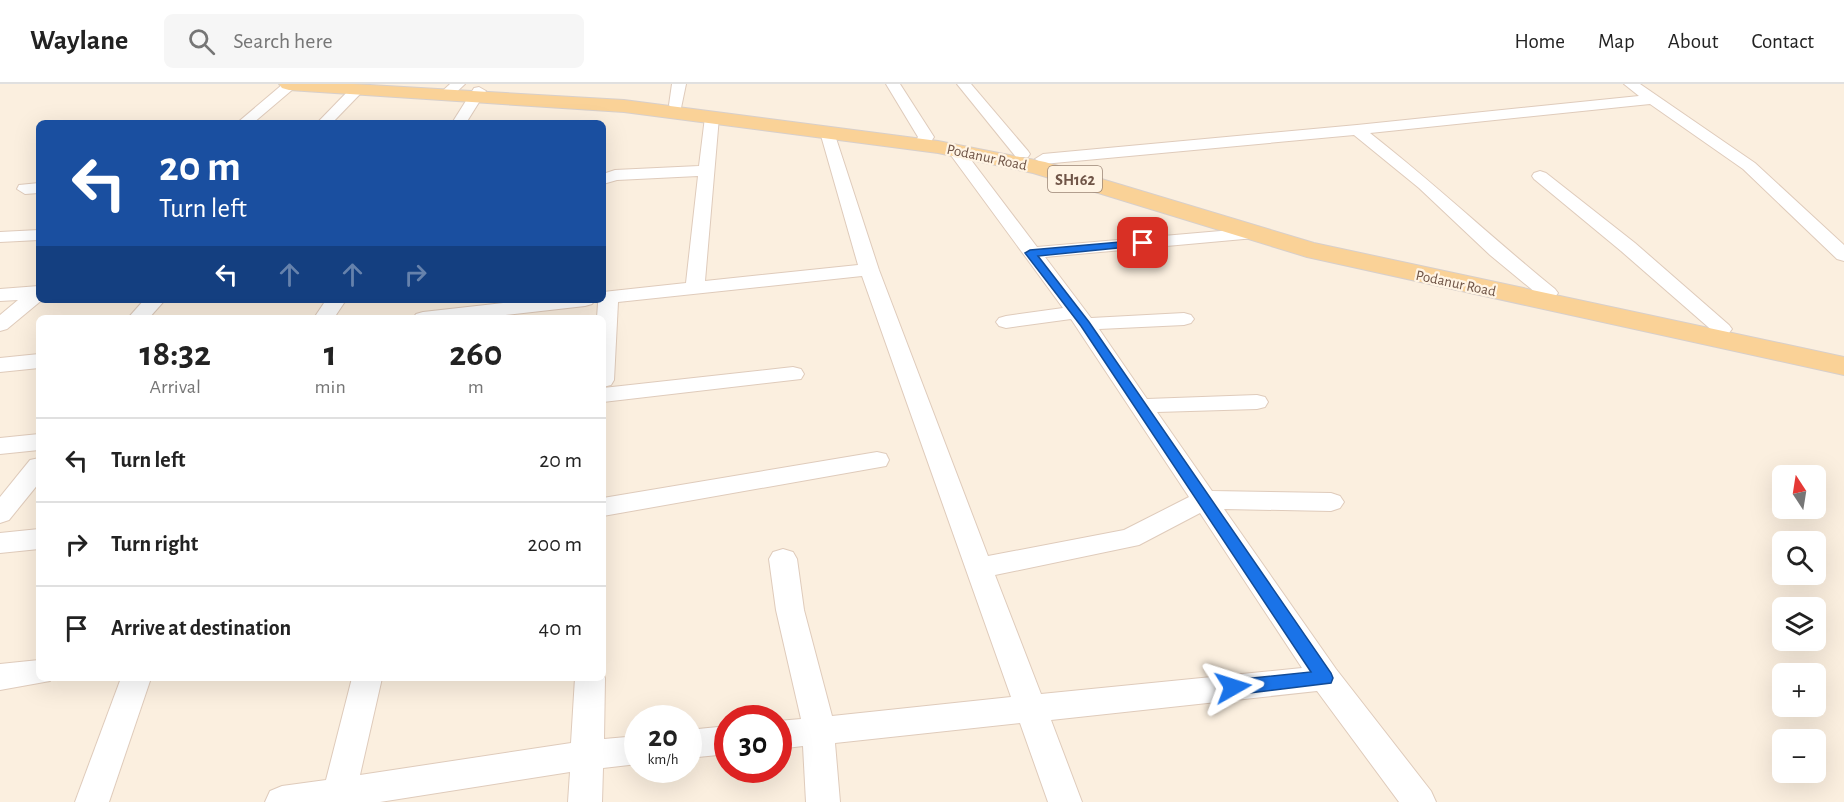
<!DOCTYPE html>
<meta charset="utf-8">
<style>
body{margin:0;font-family:"Alegreya Sans",sans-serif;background:#f6f6f6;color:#222;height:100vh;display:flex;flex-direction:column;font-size:22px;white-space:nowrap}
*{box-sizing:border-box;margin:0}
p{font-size:20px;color:#767676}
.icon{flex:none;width:33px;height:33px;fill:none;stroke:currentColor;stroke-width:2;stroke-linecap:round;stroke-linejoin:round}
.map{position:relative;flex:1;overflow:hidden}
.details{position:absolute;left:36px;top:231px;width:570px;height:366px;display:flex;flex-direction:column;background:#fff;border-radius:9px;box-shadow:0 6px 24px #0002}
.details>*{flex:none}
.banner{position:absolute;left:36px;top:36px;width:570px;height:183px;border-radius:9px;box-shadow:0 6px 24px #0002;background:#1a4fa0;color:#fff;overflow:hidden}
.needle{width:39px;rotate:348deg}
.buttons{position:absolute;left:1772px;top:381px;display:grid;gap:12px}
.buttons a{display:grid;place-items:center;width:54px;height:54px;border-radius:9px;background:#fff;box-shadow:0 6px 24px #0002;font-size:30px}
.speed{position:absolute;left:624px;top:621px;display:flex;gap:12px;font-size:30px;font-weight:700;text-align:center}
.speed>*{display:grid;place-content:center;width:78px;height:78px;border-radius:50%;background:#fff;box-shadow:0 6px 24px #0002;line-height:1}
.speed small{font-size:15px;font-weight:400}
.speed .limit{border:9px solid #d22;background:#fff;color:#111}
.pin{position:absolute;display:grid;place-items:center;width:51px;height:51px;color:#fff;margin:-26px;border-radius:12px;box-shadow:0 3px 9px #0006}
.me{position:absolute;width:66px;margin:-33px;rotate:84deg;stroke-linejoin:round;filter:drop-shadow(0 0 4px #0008)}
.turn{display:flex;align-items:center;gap:21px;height:126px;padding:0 24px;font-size:27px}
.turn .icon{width:78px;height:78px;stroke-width:2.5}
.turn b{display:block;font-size:42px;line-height:51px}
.lanes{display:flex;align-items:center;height:57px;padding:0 24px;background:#0003;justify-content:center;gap:30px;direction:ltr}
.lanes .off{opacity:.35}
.eta{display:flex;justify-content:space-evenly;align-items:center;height:102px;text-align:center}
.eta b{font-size:36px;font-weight:700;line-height:42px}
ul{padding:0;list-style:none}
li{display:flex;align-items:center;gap:18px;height:84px;padding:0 24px;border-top:2px solid #e0e0e0}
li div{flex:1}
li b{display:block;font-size:22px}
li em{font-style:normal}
header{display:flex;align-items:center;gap:36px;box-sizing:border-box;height:84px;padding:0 30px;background:#fff;border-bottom:2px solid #e0e0e0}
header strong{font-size:28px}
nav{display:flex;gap:33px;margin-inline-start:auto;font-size:21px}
.search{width:420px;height:54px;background:#f6f6f6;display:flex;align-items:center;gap:15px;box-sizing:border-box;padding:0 21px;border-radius:9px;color:#767676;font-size:22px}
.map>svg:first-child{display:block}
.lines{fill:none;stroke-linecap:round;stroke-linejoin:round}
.minor-casing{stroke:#dfcbbb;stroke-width:2}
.primary-casing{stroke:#d7cfcb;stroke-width:2}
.minor{fill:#fff;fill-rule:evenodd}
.primary{fill:#fad297;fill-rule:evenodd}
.route{fill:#1a73e8;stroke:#114b97;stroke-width:1.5}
.labels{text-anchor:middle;stroke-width:4.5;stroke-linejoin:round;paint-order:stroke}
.far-street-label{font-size:15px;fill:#705547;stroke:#fff4e4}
.shield{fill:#fff4e4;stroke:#9b8576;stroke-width:1.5}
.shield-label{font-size:16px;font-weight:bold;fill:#705547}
</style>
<header>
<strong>Waylane</strong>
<div class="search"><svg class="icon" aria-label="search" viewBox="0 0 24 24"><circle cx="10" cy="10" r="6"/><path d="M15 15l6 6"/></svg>Search here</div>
<nav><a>Home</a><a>Map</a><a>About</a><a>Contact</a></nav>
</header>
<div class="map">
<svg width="1844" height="718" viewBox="0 0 1844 718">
<rect width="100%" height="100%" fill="#fbefdf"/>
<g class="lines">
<defs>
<g id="minor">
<path d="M283,0H299L253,39H237Z"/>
<path d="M450,0H465L449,15H439L437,12Z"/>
<path d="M672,0H686L681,24H671L669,21Z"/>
<path d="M886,0H900L934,53L927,64L921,66L913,61L918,53Z"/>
<path d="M957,0H971L1028,67L1030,70L1028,73H1016Z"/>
<path d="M1624,0H1640L1755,79L1844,161V177L1837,175L1743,85L1650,20L1370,49C1434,99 1492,154 1555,205L1558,209L1555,213H1541L1490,171L1419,104L1354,51L1043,80L1035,75L1043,70L1357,41L1639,12Z"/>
<path d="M357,2L364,6L332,39H317L352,3Z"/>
<path d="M479,3L486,7L466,39H452L474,4Z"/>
<path d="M712,29L719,33L705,197L858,181L820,48L823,45H833L879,186L988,472L1124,446L1189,413L1071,235L1006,244L999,242L996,238L999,234L1006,232L1063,224L950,70L948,67L950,64H962L1037,163L1255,144L1261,145L1264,149L1261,153L1255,154L1045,173L1091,234L1184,229L1191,231L1194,235L1191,239L1184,241L1099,245L1147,315L1257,311L1265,313L1268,318L1265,323L1257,325L1157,328L1212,407L1331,409L1340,412L1344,418L1340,424L1331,427L1224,425L1336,585L1431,707L1436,718H1399L1317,607L1051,636L1082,718H1048L1020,639L835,659L840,718H806L803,662L778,665V637L801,635L776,526L769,475L773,468L783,465L793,468L797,475L804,526L832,632L1011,613L862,192L618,218L614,296L611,301L603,303V234H597L598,219L595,216L592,220L585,222L478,234H413L416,230L423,228L531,216H603V208L686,199L698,92L617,96L603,100V90L615,86L699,82L705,33ZM1200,429L1302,584L1041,610L995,491L1139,461Z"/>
<path d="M1540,87L1546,89L1635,159L1729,241L1732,245L1729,249L1722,251L1715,249L1621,167L1534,95L1532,92L1534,89Z"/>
<path d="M39,99V109L25,110L17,105L19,101Z"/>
<path d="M39,146V156L0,158V148Z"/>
<path d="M39,202V216H42L7,245L0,247V231L18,216L0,217V205Z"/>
<path d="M144,216H165L149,234H128Z"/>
<path d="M326,216H346L334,234H314Z"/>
<path d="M39,270V284L0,288V274Z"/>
<path d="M793,283L801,285L804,290L801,295L603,318V304Z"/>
<path d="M39,350V366L0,370V354Z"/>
<path d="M877,368L886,370L889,376L886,382L603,432V414Z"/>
<path d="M39,374V399L9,436L0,439V413L30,376Z"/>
<path d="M39,445V465L0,469V449Z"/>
<path d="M39,576V594H51L50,597L0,606V580Z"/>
<path d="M603,589L605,594L604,655L638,652V680L603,684L602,718H568L570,688L380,718H265L270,707L282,702L326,696L352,594H382L360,691L571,659L575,594H603Z"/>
<path d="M121,594H151L109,718H75Z"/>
<path d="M728,642V670L688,674V646Z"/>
</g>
<path id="primary" d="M279,0H353L624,16L938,57L1045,78L1314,159L1844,273V291L1307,173L1033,89L938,69L624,28L289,6L282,4Z"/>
</defs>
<!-- minor casing -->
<use href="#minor" class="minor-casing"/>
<!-- primary casing -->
<use href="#primary" class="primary-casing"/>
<!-- minor -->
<use href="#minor" class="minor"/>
<!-- primary -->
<use href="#primary" class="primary"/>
</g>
<!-- route -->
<path class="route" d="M1143,156L1147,157V161L1038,172L1089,238L1331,589L1333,594L1331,599L1233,611L1227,609L1225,603L1227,598L1233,596L1311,588L1081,242L1025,169L1030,166Z"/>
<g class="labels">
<!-- far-street labels -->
<g class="far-street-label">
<text transform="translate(987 73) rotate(12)" y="5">Podanur Road</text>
<text transform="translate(1456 199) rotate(12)" y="5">Podanur Road</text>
</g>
<!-- shield labels -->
<rect class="shield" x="1048" y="82" width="54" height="26" rx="4.5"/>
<g class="shield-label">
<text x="1075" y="101">SH162</text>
</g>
</g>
</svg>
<div class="buttons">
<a><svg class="needle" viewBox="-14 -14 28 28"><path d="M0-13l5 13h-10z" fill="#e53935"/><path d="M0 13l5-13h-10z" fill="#767676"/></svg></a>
<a><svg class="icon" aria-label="search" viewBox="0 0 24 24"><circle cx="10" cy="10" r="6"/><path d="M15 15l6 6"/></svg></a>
<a><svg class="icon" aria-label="layers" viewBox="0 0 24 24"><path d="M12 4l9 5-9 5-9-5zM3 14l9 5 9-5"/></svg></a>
<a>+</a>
<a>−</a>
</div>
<div class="speed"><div>20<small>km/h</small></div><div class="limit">30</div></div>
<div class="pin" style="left:1143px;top:159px;background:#d93025"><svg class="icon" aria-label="arrive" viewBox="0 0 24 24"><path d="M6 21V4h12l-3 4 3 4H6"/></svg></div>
<svg class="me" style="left:1233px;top:603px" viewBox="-20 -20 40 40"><path d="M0-17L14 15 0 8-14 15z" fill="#1a73e8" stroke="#fff" stroke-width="4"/></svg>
<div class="banner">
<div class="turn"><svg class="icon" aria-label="left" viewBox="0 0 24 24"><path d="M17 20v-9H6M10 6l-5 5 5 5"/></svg><div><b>20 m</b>Turn left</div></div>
<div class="lanes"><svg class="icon" aria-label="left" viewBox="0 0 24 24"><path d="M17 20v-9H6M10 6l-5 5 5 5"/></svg><svg class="icon off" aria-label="ahead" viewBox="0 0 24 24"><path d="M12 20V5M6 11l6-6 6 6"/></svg><svg class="icon off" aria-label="ahead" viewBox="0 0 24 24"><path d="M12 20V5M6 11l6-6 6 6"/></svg><svg class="icon off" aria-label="right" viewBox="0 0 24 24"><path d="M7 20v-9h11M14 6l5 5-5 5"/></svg></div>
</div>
<section class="details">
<div class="eta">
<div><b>18:32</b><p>Arrival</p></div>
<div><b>1</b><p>min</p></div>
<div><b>260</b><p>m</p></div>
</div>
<ul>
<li><svg class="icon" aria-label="left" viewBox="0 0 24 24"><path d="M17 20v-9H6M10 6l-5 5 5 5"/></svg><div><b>Turn left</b></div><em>20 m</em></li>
<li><svg class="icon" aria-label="right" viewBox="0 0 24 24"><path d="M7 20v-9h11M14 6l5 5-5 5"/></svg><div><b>Turn right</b></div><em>200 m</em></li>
<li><svg class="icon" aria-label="arrive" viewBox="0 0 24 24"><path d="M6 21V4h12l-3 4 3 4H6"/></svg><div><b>Arrive at destination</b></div><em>40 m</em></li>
</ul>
</section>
</div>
